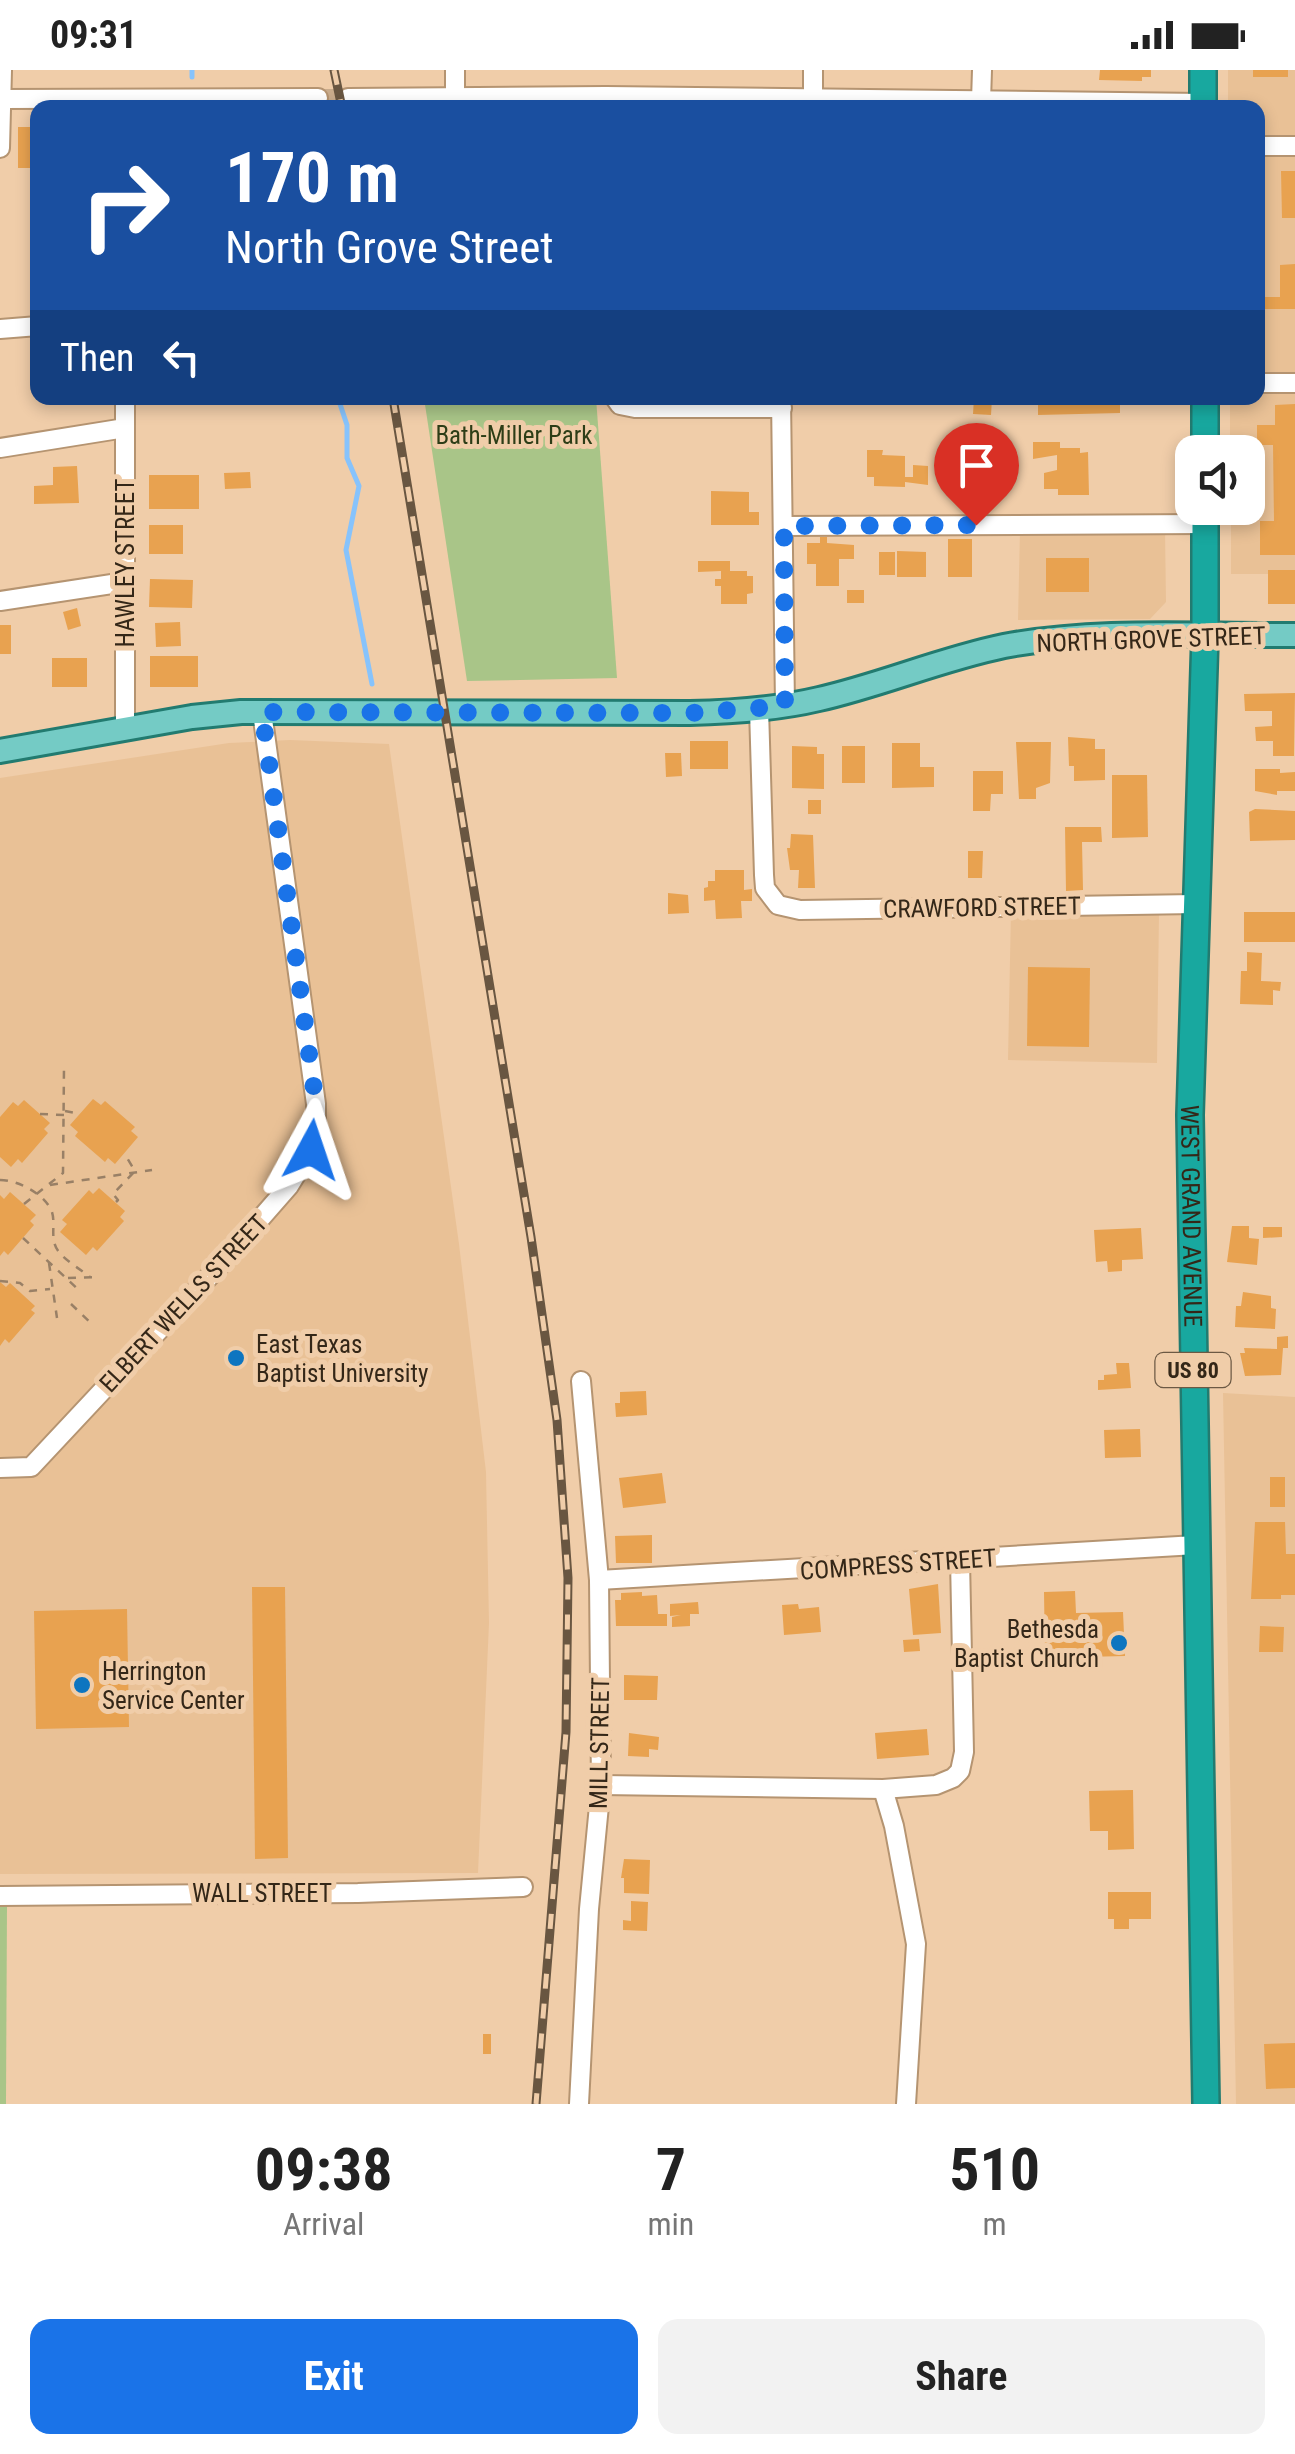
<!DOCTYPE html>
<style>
body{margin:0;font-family:"Roboto Condensed",sans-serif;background:#f2f2f2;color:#222;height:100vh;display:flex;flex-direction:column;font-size:38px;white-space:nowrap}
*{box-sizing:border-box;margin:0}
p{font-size:32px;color:#767676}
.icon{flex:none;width:55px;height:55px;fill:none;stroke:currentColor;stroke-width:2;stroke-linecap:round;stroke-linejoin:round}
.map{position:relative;height:2034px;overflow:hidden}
.sheet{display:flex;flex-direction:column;background:#fff;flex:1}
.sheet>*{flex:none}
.top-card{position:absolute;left:30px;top:30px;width:1235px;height:305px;border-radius:20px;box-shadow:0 5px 15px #0003;background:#1a4fa0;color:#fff;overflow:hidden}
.tools{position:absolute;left:1175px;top:365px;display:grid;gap:20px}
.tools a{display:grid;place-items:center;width:90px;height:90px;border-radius:20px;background:#fff;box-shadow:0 5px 15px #0003;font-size:50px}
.pin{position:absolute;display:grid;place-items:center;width:85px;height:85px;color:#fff;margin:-102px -42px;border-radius:50% 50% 50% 0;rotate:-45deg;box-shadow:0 0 10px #0007}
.pin .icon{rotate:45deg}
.me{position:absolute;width:110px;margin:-55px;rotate:5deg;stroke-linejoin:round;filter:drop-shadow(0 0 8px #0008)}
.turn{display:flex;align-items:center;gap:35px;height:210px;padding:0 30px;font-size:45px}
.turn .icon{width:130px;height:130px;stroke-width:2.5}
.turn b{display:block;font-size:70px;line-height:85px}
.then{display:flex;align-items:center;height:95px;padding:0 30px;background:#0003;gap:20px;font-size:38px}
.eta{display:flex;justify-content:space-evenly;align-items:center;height:170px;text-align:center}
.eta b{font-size:60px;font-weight:700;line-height:70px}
.action{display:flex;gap:20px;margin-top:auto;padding:20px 30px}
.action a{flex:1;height:115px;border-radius:20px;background:#1a73e8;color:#fff;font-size:40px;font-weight:700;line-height:115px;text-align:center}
.action a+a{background:#f2f2f2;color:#222}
.status{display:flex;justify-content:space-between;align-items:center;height:70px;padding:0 50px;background:#fff;direction:ltr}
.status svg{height:28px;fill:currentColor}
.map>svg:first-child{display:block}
.built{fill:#e9c196}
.green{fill:#a9c588}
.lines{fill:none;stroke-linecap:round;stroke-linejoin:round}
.stream{stroke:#87c3fc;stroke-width:5}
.building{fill:#e8a250}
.minor-tunnel{stroke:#caac8c;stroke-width:18;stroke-dasharray:18 9;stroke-linecap:butt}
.minor-casing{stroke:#b59471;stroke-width:22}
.major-casing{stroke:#227b70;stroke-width:28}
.highway-casing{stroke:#227b70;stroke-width:30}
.path{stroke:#998066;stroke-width:2.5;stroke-dasharray:8 8;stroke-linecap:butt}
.minor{stroke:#fff;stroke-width:18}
.major{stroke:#74cbc5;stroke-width:22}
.highway{stroke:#18a89f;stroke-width:25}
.rail-casing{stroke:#695641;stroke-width:9}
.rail{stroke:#f0cda9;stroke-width:5;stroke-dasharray:15;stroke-linecap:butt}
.route{stroke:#1a73e8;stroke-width:18;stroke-dasharray:0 32.4}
.poi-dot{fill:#0d75c0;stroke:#f0cda9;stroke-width:4}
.labels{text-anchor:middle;stroke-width:10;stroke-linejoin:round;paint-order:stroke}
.shield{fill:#f0cda9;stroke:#6c5944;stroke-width:2.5}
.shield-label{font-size:22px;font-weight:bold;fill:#342718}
.park-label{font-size:25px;fill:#2d3d17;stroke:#f0cda9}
.street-label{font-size:25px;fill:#342718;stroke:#f0cda9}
.poi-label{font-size:25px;fill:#342718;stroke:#f0cda9;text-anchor:start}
</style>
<div class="status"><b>09:31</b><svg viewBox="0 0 49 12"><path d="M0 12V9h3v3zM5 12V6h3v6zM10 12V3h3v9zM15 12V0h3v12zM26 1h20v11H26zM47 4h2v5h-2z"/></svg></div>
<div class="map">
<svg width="1295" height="2034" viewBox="0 0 1295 2034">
<rect width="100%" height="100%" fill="#f0cda9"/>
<!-- built -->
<g class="built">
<path d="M1228,0H1295V504H1231V438H1248V382H1230V328H1258V38L1228,37Z"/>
<path d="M1165,459L1166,532L1150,549L1018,550L1020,460Z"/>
<path d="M290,670L389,674L459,1174L486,1402L489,1553L478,1803L0,1804V708L229,673Z"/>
<path d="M1011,840L1159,843L1157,993L1008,990Z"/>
<path d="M1223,1323L1295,1327V2034H1236Z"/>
</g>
<!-- green -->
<g class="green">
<path d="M424,328H596L617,608L467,611Z"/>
<path d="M0,1836H7L6,2034H0Z"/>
</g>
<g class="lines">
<!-- stream -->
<g class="stream">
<path d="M192,0V7"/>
<path d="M338,328L347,355V388L359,416L346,480L372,614"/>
</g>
</g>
<!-- building -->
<g class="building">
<path d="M1100,0H1151V7H1142V11L1099,10Z"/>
<rect x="1253" y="0" width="35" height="7"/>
<rect x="18" y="57" width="20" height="41"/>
<path d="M1281,101H1295V148H1282Z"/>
<path d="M1295,194V239H1261V227H1280V195Z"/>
<path d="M974,328H992L991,345L973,344Z"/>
<path d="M1038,328H1120V343L1038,345Z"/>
<path d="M1295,334V485H1260V451H1274L1273,375H1257V355H1275V335Z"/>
<path d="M1033,372H1060V378H1080V383L1088,382L1089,425H1058V419H1044V403L1057,400V385L1033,389Z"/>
<path d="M867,380H883L882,385L905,386V407H913V395L928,396V415L905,412V417L874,416V407H867Z"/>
<path d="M77,396L79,433L34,434V416L53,415V397Z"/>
<path d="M250,402L251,418L225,419L224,403Z"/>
<rect x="149" y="405" width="50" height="34"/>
<path d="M711,421L749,422V442H759V455H711Z"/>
<rect x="149" y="455" width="34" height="29"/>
<path d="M820,467H827V473L854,475V489H839V516H816V494H807V473H820Z"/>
<rect x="948" y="469" width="24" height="38"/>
<path d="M897,481L926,482V507H897Z"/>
<rect x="879" y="482" width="16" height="23"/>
<rect x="1046" y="488" width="43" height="34"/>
<path d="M698,491H730V501H747V506H753V523L747,524V534H721V516H715V509H721V501L698,502Z"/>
<rect x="1268" y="500" width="27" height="34"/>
<path d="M150,509L193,510L192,538L149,537Z"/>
<rect x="847" y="520" width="17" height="13"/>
<path d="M77,538L81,556L68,560L63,542Z"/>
<path d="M180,552L181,576L156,577L155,553Z"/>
<rect x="0" y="555" width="11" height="29"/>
<rect x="150" y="586" width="48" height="31"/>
<rect x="52" y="588" width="35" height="29"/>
<path d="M1295,623L1294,686H1273V671H1256L1255,657L1272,656V641H1245L1244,624Z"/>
<path d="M1068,667L1095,669V679H1105V710L1074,711V696H1069Z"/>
<rect x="690" y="671" width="38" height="28"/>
<path d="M1016,672H1051L1050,713L1036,718V729H1019Z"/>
<path d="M892,673H920V697H934V717L892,718Z"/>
<path d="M792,676L817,677V684H824V719L792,718Z"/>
<rect x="842" y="676" width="23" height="37"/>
<path d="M665,683H681L682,706L666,707Z"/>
<path d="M1255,699H1280V703L1295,702V721H1277V725L1255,721Z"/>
<path d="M973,701H1003V724H991L990,741H973Z"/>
<path d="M1112,705H1147L1148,767L1112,768Z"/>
<rect x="808" y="730" width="13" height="14"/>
<path d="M1255,739L1295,741V770L1250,771L1249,742Z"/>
<path d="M1065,757H1101L1102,772H1082L1083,820L1066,821Z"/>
<path d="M791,764L813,765L815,818H798L799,800H790L787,778H790Z"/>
<path d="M968,781H983L982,808H968Z"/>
<path d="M715,800H744V820L752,819V831H741L742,848L716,849L715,830L704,831V818L708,817V811H715Z"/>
<path d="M668,823L688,825L689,843L668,844Z"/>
<rect x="1244" y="842" width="51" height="30"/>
<path d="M1247,882L1262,883L1261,911L1281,912L1280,921L1273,920V935L1240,934L1241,901H1247Z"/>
<path d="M1028,897L1090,898L1089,977L1027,976Z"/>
<path d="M93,1029L101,1035L105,1031L135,1057L131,1061L138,1067L115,1094L108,1088L105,1092L75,1066L78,1062L70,1055Z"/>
<path d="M24,1030L50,1053L44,1059L48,1063L22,1093L18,1089L11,1097L0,1087V1047L13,1032L18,1036Z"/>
<path d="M99,1118L125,1141L120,1147L124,1151L97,1181L93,1177L86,1185L60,1162L67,1154L62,1150L89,1120L93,1124Z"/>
<path d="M10,1122L36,1145L30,1151L34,1155L8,1185L4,1181L0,1186V1125L4,1129Z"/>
<path d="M1232,1156H1249V1168L1259,1169L1257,1195L1227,1192Z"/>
<path d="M1263,1157H1282V1167L1263,1168Z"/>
<path d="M1141,1158L1143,1189L1122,1190V1201L1108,1202L1107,1191L1096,1192L1094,1160Z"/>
<path d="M0,1212L6,1217L10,1213L35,1236L31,1240L35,1243L9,1273L5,1269L0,1276Z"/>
<path d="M1243,1222L1271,1226V1238L1276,1239L1275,1259L1235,1257L1236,1236H1241Z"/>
<path d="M1288,1266V1278H1283L1281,1305L1245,1306L1240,1283H1245L1244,1278L1277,1279V1267Z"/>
<path d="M1116,1293H1129L1131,1318L1098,1320V1310H1104V1305L1117,1304Z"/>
<path d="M646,1321L647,1345L616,1347L615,1333H620V1322Z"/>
<path d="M1140,1359L1141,1387L1105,1388L1104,1360Z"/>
<path d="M662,1403L666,1433L623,1438L619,1408Z"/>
<rect x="1270" y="1407" width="15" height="30"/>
<path d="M1255,1452H1285L1286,1484H1295V1525H1281V1529H1251Z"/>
<path d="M652,1465V1493H616L615,1466Z"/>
<path d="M938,1514L941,1563L913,1565L909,1519Z"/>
<path d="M252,1517H285L288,1788L255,1789Z"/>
<path d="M1075,1521L1076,1543L1123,1542L1125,1586L1045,1588L1044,1522Z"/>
<path d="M642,1522V1526L657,1525L658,1544H667V1556H616L615,1530H621V1523Z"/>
<path d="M698,1532L699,1544H690V1556L672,1557V1547L681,1545L670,1546V1534Z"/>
<path d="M798,1534L799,1539L819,1537L821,1562L784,1565L782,1535Z"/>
<path d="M127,1539L129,1657L36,1659L34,1541Z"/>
<path d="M1260,1556L1284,1557L1283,1582H1259Z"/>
<path d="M919,1569L920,1581L904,1582L903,1570Z"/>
<path d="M624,1605L658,1606L657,1630H624Z"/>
<path d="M927,1659L929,1685L877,1689L875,1663Z"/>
<path d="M629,1663L659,1667L658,1680L649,1679V1687L628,1686Z"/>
<path d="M1133,1720L1134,1779L1108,1780V1761H1090L1089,1721Z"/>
<path d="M624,1789L650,1790L649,1824L624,1823V1808H621Z"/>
<path d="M1108,1822H1151V1849H1129V1859H1114V1849H1108Z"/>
<path d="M631,1831L648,1832L647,1861L623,1860V1850L631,1851Z"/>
<rect x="483" y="1964" width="8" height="20"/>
<path d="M1295,1973V2018L1266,2019L1264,1974Z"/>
</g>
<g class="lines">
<!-- minor-tunnel -->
<path class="minor-tunnel" d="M318,28H348"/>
<defs>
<g id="minor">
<path d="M455,0V27"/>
<path d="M813,0V28"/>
<path d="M348,28L606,26L1203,33"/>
<path d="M0,29L318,28"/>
<path d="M981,31L982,0"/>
<path d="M1258,76H1295"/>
<path d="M0,78L2,0"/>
<path d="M0,259L38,256"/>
<path d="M1258,313H1295"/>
<path d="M125,328V659"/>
<path d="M615,328L620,335L635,338H782"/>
<path d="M781,328L785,636"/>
<path d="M0,378L125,358"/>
<path d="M784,456L1205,454"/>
<path d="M0,531L125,512"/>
<path d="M759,639L764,805L765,818L778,835L800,840L1196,834"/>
<path d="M0,1398L31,1397L220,1195L289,1116L311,1080L316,1058V1034L262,642"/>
<path d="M599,1510L1196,1475"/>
<path d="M601,1715L883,1719L936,1715L953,1708L960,1701L964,1682L960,1490"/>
<path d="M883,1719L894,1756L916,1874L906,2034"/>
<path d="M0,1826L358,1823L523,1817"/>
<path d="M579,2034L589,1839L601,1715L599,1510L581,1311"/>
</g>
<path id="major" d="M0,681L192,647L241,642L690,643C733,642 777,639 819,629C881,615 941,589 1004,576C1099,558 1199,566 1295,565"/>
<g id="highway">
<path d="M1203,0V38"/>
<path d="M1205,328V382"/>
<path id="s1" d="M1205,438V566L1190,1045L1206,2034"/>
</g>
</defs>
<!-- minor casing -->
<use href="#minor" class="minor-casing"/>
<!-- major casing -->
<use href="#major" class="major-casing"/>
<!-- highway casing -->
<use href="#highway" class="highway-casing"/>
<!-- path -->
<g class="path">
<path d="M65,1041L80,1044"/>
<path d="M40,1044L64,1045"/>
<path d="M0,1110C18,1110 45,1124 52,1142C56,1155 49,1170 59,1182C66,1191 80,1199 90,1207"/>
<path d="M50,1115L152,1100"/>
<path d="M116,1132L118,1130L113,1124L135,1101L124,1083"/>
<path d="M24,1134L63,1103L64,997"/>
<path d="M23,1168L81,1222"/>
<path d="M49,1193L57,1248"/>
<path d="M68,1208L96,1207"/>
<path d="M0,1211L20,1213L30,1221L50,1219"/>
<path d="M71,1234L93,1255"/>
</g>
<!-- minor -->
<use href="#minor" class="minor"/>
<!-- major -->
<use href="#major" class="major"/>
<!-- highway -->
<use href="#highway" class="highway"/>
<defs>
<g id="rail">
<path d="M334,0L342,38"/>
<path d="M393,328L531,1167L557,1350L568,1508L566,1662L536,2034"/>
</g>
</defs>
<!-- rail casing -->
<use href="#rail" class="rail-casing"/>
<!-- rail -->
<use href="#rail" class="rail"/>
</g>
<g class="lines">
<!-- route -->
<path class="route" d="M311,1080L316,1058V1034L262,642L690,643L785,636L784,456L976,455"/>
</g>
<!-- markers -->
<g class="poi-dot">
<circle cx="236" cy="1288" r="10"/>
<circle cx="1119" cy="1573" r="10"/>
<circle cx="82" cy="1615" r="10"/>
</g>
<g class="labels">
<!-- shield labels -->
<rect class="shield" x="1155.5" y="1283" width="75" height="34" rx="8"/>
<g class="shield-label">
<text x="1193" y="1308">US 80</text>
</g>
<!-- park labels -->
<g class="park-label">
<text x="514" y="374">Bath-Miller Park</text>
</g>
<!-- street labels -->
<g class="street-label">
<text transform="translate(125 493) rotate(-90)" y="9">HAWLEY STREET</text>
<text transform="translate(1151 569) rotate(-2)" y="9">NORTH GROVE STREET</text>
<text transform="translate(982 837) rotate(-1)" y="9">CRAWFORD STREET</text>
<text dy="9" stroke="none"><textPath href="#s1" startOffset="708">WEST GRAND AVENUE</textPath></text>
<text transform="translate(183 1233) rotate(-47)" y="9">ELBERT WELLS STREET</text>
<text transform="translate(898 1494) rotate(-4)" y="9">COMPRESS STREET</text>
<text transform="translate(599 1673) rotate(-89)" y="9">MILL STREET</text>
<text x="262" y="1832">WALL STREET</text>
</g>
<!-- poi labels -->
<g class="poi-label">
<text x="256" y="1283">East Texas<tspan x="256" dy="29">Baptist University</tspan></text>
<text x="1099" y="1568" text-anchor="end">Bethesda<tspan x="1099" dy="29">Baptist Church</tspan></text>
<text x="102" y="1610">Herrington<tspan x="102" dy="29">Service Center</tspan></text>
</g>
</g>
</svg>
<div class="tools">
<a><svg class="icon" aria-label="sound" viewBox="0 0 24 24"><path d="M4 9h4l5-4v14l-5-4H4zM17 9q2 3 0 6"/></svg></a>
</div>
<div class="pin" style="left:976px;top:455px;background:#d93025"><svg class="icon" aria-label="arrive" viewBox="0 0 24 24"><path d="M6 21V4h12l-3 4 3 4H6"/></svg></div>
<svg class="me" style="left:311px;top:1080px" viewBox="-20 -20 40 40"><path d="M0-17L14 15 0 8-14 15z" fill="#1a73e8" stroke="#fff" stroke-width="4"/></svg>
<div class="top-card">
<div class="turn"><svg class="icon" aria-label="right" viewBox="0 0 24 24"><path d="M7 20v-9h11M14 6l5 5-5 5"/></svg><div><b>170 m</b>North Grove Street</div></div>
<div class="then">Then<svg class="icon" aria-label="left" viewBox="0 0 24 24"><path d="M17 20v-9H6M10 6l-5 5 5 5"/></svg></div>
</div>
</div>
<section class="sheet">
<div class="eta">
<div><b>09:38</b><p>Arrival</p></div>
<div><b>7</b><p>min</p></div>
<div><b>510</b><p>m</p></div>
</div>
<div class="action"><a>Exit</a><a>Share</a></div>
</section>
